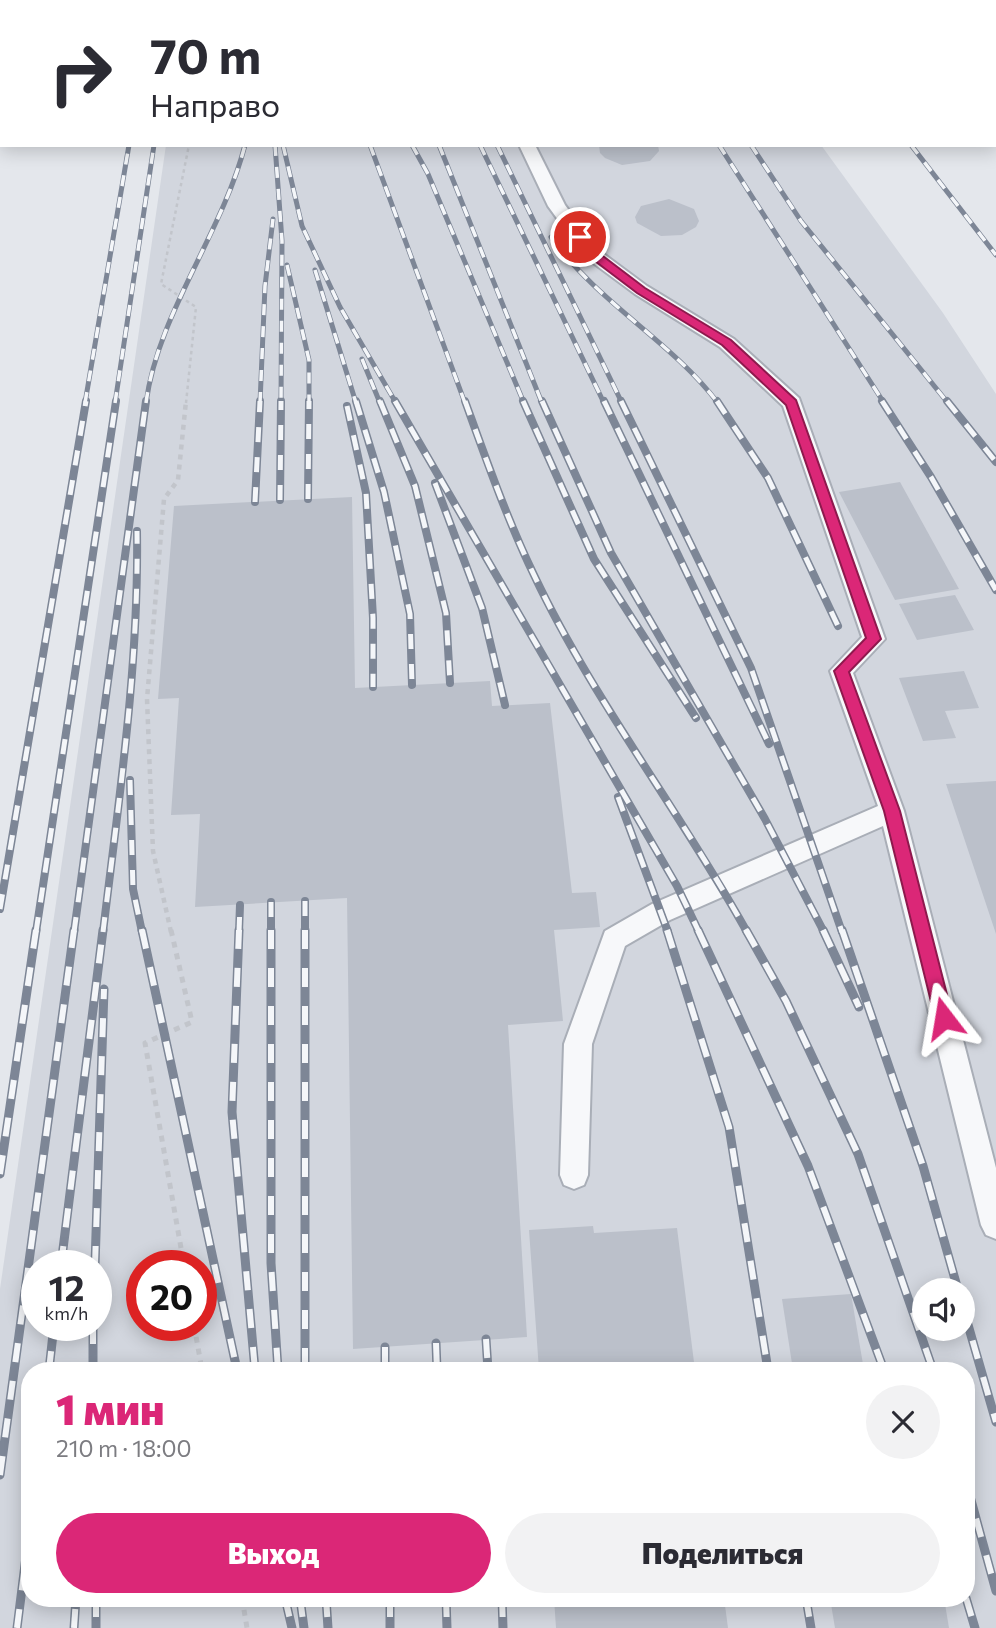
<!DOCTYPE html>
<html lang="ru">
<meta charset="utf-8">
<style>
body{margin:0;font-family:Commissioner,sans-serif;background:#f2f2f3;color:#2b2b33;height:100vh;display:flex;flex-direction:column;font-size:26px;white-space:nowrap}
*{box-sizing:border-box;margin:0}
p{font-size:23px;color:#7c7c81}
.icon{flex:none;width:38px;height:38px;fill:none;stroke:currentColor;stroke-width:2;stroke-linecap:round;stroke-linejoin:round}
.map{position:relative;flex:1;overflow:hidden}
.side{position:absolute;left:21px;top:1362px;width:954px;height:245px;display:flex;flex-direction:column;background:#fff;border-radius:28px;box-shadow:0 4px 18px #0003}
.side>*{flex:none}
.guide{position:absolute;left:0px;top:0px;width:998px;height:147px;box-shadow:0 4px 18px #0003;background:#fff;color:#2b2b33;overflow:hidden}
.fabs{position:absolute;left:912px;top:1278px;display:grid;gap:14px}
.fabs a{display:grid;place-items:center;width:63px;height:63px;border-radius:50%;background:#fff;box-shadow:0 4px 18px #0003;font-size:35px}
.speed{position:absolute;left:21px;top:1250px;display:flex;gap:14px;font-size:35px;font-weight:700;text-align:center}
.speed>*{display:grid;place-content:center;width:91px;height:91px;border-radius:50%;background:#fff;box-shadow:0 4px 18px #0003;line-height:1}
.speed small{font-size:18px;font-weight:400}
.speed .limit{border:10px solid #d22;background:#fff;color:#111}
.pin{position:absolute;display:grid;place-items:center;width:60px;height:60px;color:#fff;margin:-30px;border:4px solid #fff;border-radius:50%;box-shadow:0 2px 7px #0007}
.me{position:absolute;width:77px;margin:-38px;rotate:346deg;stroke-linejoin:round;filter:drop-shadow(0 0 5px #0008)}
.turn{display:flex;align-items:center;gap:24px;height:147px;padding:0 35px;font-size:32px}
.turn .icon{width:91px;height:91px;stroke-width:2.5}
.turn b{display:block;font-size:49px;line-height:60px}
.round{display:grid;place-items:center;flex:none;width:74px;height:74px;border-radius:37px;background:#f2f2f3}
.head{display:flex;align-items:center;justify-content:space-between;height:119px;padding:0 35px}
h1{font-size:42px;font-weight:800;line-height:52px;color:#db2777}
.button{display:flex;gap:14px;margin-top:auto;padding:14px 35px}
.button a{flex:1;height:80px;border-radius:42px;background:#db2777;color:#fff;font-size:28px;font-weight:800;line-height:80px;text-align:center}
.button a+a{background:#f2f2f3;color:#2b2b33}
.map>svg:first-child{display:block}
.built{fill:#d2d6de;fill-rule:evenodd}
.building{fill:#bbc0ca}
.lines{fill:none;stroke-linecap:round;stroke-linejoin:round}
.service-casing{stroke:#a9aeb7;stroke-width:4}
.path-far2{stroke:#c2c5cb;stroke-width:2.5;stroke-dasharray:3.5 3.5;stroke-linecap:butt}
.path-far1{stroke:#c2c5cb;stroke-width:4.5;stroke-dasharray:5 5;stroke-linecap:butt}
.path{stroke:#c2c5cb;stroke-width:5;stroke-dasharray:6 6;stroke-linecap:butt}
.service{fill:#f7f8fa;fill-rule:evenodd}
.rail-far2-casing{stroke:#7d8696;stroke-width:5}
.rail-far1-casing{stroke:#7d8696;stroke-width:8}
.rail-casing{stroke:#7d8696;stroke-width:9}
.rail-far2{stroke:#f4f6f9;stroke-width:3.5;stroke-dasharray:11;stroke-linecap:butt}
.rail-far1{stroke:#f4f6f9;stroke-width:5;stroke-dasharray:15;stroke-linecap:butt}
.rail{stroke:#f4f6f9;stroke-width:6;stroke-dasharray:19;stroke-linecap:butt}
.route{fill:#db2777;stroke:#8e194d;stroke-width:2}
</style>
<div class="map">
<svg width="996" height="1628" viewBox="0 0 996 1628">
<rect width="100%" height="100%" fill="#e4e7ec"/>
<!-- built -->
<g class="built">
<path d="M187,0H716L717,2H187Z"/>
<path d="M166,145H821L943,313L996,394V1628H0V1289ZM37,1265H96V1325H37ZM142,1265H201V1325H142ZM924,1290H962V1328H924ZM30,1370H966V1598H30Z"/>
</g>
<!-- building -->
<g class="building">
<path d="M599,145H658L659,151L650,161L622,165L605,158L600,153Z"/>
<path d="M669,199L694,209L699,221L696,227L682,235L661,236L637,223L635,217L641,206Z"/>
<path d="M900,482L959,589L895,600L839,492Z"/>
<path d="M352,497L355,688L490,681L492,706L550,703L572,893L596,892L600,927L554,930L563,1021L508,1025L527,1337L353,1349L347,898L195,907L200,814L171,815L179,698L158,699L174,506Z"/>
<path d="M955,595L974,630L917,640L899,604Z"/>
<path d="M964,671L979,708L945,711L956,738L923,741L899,678Z"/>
<path d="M996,781V934L946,784Z"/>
<path d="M593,1226L594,1233L677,1228L695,1370H539L529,1230Z"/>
<path d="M851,1294L864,1370H793L782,1299Z"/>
<path d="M554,1598H724L728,1628H556Z"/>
<path d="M830,1598H944L949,1628H835Z"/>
</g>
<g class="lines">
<defs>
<g id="service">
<path d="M449,0H463L464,2H449Z"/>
<path d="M519,145H535L565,205L597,249L647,286L734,339L799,398L885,639L853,673L904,811L996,1168V1239L986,1235L981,1225L883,826L670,920L625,946L592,1044L588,1175L584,1185L574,1189L564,1185L560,1175L564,1044L605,931L652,904L878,806L830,671L862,637L783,406L720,347L635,294L585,257L548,206Z"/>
</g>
</defs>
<!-- service casing -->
<use href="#service" class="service-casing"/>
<!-- path-far2 -->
<path class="path-far2" d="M186,403L196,307L161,284L189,145"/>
<!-- path-far1 -->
<path class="path-far1" d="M171,932L153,851L147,699L164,499L178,480L186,401"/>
<!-- path -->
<g class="path">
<path d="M171,930L192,1022L145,1043L184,1265"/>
<path d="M194,1325L202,1370"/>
<path d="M242,1598L247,1628"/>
</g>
<!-- service -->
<use href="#service" class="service"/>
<defs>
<g id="rail-far2">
<path d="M275,145L282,241L281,403"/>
<path d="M283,145L302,226L340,307L396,403"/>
<path d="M370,145L465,403"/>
<path d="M412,145L428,174L524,403"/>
<path d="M439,145L542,403"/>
<path d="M480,145L604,403"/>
<path d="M497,145L622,403"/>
<path d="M719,145L884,403"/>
<path d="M751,145L801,221L948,403"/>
<path d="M911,145L996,255"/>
<path d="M551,237C599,304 670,340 718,403"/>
<path d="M287,265L309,360V403"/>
<path d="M315,270L356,403"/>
<path d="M362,359L380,403"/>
<path d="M85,403L129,145"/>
<path d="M115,403L154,145"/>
<path d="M146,403C158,313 222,234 245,145"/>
<path d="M260,403L265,286L273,219"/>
</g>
<g id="rail-far1">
<path d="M356,401L384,492L410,614L412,685"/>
<path d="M380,401L415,486L446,613L450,683"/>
<path d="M395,401L677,886L699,932"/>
<path d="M465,401C486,459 507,519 534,575C593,700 680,811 747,932"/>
<path d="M523,401L594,559L696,718"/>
<path d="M542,401L611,553L765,819L824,932"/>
<path d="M604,401L769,744"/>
<path d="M621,401L751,668L842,932"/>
<path d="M717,401L768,478L838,626"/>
<path d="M882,401L931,477L996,590"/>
<path d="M947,401L996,462"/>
<path d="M347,406L366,493L373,618V687"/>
<path d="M435,483L482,608L505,705"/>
<path d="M308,499L309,401"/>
<path d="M280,500L281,401"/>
<path d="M255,502L260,401"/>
<path d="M130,780L133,889L142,932"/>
<path d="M618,797L668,932"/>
<path d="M305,901V932"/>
<path d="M271,902V932"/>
<path d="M0,909L86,401"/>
<path d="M36,932L116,401"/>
<path d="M74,932L146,401"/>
<path d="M103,932C119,798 139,666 137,531"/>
<path d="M239,932L240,905"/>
</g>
<g id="rail">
<path d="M142,930L237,1370"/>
<path d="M239,930L232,1112L255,1370"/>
<path d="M271,930V1263L278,1370"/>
<path d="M305,930V1370"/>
<path d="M667,930L729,1127L768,1370"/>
<path d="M698,930L808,1166L884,1370"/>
<path d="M746,930L786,1001L858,1154L933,1370"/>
<path d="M823,930L859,1007"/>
<path d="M842,930L923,1166L958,1290"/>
<path d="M0,1174L36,930"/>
<path d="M61,1265L103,930"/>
<path d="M95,1265L104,989"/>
<path d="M962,1304L996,1422"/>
<path d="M93,1325V1370"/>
<path d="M486,1339L488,1370"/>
<path d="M436,1343L437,1370"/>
<path d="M385,1347V1370"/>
<path d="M49,1370L54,1325"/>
<path d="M0,1475L74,930"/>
<path d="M966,1482L996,1591"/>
<path d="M96,1598V1628"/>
<path d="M285,1598L292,1628"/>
<path d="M300,1598L304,1628"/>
<path d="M326,1598L328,1628"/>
<path d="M390,1598V1628"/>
<path d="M446,1598L447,1628"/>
<path d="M502,1598L503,1628"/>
<path d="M806,1598L811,1628"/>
<path d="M966,1598L975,1628"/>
<path d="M17,1628L30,1525"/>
<path d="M74,1628L76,1598"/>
</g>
</defs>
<!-- rail-far2 casing -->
<use href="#rail-far2" class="rail-far2-casing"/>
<!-- rail-far1 casing -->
<use href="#rail-far1" class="rail-far1-casing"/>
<!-- rail casing -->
<use href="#rail" class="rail-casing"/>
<!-- rail-far2 -->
<use href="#rail-far2" class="rail-far2"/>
<!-- rail-far1 -->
<use href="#rail-far1" class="rail-far1"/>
<!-- rail -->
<use href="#rail" class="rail"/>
</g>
<!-- route -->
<path class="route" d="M576,235H584L595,250L645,288L731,340L796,400L881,639L849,672L900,811L953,1018L950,1023H938L935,1018L884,811L834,671L866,638L786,405L722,345L637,293L587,255L574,237Z"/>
</svg>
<div class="fabs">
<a><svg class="icon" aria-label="sound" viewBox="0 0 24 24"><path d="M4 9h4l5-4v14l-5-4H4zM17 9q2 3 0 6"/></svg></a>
</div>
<div class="speed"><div>12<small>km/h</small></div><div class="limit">20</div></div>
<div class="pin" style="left:580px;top:237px;background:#d93025"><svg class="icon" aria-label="arrive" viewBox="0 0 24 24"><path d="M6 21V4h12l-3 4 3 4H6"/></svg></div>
<svg class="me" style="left:944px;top:1018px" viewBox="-20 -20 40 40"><path d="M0-17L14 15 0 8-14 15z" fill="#db2777" stroke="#fff" stroke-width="4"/></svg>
<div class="guide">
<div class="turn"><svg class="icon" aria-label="right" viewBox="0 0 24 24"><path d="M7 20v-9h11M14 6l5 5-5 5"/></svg><div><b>70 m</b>Направо</div></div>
</div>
<section class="side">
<div class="head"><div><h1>1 мин</h1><p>210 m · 18:00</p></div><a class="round"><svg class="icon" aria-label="close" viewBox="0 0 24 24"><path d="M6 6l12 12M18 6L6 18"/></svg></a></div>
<div class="button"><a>Выход</a><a>Поделиться</a></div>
</section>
</div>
